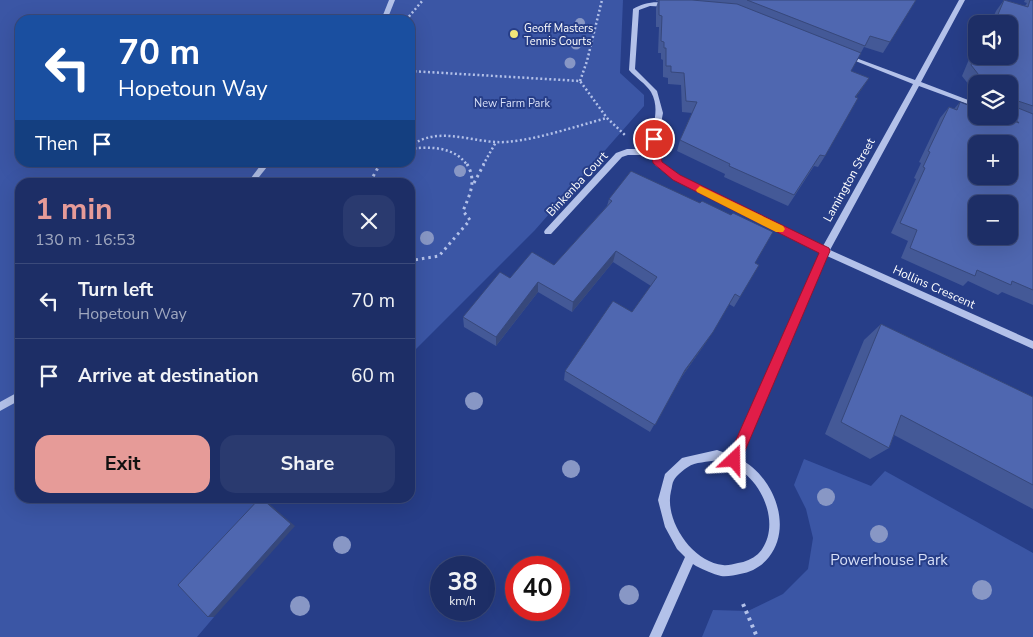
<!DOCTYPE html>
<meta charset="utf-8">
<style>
body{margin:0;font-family:"Nunito Sans",sans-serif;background:#2a3a6f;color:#f1f3f6;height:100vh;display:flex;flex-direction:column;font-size:19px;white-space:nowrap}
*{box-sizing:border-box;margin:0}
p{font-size:16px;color:#a0a8bf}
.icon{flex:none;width:28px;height:28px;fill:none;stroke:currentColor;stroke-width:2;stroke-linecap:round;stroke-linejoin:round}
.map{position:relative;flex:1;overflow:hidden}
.side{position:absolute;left:15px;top:178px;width:400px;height:325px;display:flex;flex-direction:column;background:#1d2e66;border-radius:15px;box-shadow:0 5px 20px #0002,0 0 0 1px #3b4a7a}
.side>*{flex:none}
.guide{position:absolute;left:15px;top:15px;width:400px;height:152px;border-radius:15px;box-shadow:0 5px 20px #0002,0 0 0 1px #3b4a7a;background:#1a4fa0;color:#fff;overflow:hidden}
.buttons{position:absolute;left:968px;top:15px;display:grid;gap:10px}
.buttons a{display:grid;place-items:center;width:50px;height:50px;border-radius:10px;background:#1d2e66;box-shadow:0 5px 20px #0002,0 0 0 1px #3b4a7a;font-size:25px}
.speed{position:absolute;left:430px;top:556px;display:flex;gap:10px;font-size:25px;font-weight:700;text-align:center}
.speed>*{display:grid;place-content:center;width:65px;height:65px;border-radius:50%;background:#1d2e66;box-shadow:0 5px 20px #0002,0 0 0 1px #3b4a7a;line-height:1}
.speed small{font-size:12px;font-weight:400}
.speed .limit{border:8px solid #d22;background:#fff;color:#111}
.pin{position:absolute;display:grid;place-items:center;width:42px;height:42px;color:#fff;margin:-21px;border:2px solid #fff;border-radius:50%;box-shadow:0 1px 5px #0007}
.me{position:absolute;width:55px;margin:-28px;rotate:23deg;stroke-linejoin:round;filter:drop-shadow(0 0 4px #0008)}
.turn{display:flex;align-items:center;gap:18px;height:105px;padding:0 20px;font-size:22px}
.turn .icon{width:65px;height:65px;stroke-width:2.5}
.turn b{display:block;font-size:35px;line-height:42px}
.then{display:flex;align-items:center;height:48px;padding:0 20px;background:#0003;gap:10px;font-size:19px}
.round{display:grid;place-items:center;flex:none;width:52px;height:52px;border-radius:15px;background:#2a3a6f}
.overview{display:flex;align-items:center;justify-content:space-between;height:85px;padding:0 20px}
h1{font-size:30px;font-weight:700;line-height:38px;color:#e69b98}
.button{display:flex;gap:10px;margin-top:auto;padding:10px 20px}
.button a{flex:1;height:58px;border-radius:15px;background:#e69b98;color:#111;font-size:20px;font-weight:700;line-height:58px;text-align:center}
.button a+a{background:#2a3a6f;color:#f1f3f6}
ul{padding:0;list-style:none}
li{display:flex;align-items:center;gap:15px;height:75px;padding:0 20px;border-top:1px solid #3b4a7a}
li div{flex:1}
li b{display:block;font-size:19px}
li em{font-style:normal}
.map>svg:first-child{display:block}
.green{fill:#3b56a5;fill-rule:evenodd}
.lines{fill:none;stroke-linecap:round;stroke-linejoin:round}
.path-far2{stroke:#b3c1e9;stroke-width:2.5;stroke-dasharray:2 2.5;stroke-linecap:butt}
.path-far1{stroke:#b3c1e9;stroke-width:3;stroke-dasharray:2.5 4;stroke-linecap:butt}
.path{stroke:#b3c1e9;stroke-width:4;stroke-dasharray:3 4.5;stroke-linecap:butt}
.minor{fill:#b3c1e9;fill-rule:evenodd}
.tree{fill:#8897c5}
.wall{fill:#445997}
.shaded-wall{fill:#37487b}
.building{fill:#4f67b0;stroke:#37487b;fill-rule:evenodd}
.route{fill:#e11d48;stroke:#92132f}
.slow{fill:#f59e0b}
.poi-dot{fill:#f1e779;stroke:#273e88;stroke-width:2}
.labels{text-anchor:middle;stroke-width:4;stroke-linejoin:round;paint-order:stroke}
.far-poi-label{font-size:11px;fill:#fff;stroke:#273e88;text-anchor:start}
.far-park-label{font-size:11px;fill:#d7dff7;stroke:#273e88}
.street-label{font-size:12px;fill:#fff;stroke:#273e88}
.near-park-label{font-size:15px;fill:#d7dff7;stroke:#273e88}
</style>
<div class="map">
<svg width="1033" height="637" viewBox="0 0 1033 637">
<rect width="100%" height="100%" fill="#273e88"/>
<!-- green -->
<g class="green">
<path d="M0,0H623L620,73L644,95V106L535,230L410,355V182H20V498H267L184,586L214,617L197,637H0ZM20,20H410V162H20Z"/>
<path d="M804,459L871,486L885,471L1033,553V637H702L713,610L748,611L783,594L808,569L813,538L806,509L794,485Z"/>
</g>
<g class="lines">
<!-- path-far2 -->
<g class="path-far2">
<path d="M406,20L423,0"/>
<path d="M410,71L580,81L607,118L626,136"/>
<path d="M580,81L587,61L602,0"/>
<path d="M410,146C437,127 465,140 495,142C525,144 576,126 607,118"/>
<path d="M410,149C430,146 455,147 467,165"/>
<path d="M379,165L383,162"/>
<path d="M483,165L496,142"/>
</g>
<!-- path-far1 -->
<g class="path-far1">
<path d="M370,182L380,164"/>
<path d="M474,183L484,164"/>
<path d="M410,257L414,260L439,256L470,220L463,211C470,194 477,181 467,164"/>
</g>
<!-- path -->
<path class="path" d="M743,604L757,637"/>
<!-- minor -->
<g class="minor">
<path d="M389,0H395L387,20H381Z"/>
<path d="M959,0H965L921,82L976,103V107L919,86L830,250L1033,341V349L827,256L740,459C772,475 794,525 769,557C762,566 752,572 740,574C735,575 727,577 721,576C713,574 704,570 696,566L693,564L661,637H649L685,557L677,549L665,527L658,500L665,474L682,458L686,457L717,450L731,455L820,252L673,179L655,165L653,155H628L622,157L551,234H545L544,232L545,230L616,153L627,149H652C649,129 662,112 651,92C646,84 635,77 629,70L633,9C644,2 660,0 672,5L669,7L650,6L639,10L635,69L657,91L663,113L658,139L661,162L679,175L823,246L913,84L843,56L846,54L848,55L915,80ZM717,460C727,463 736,467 744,473C767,491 780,531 758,554C752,559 745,562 738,563C733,564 727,566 723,565C692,562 664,520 671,491C672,488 672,483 674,480C676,476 683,470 688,467C695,462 708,462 717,460Z"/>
<path d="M263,162H271L255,182H248Z"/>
<path d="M20,391V400L0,411V402Z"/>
</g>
</g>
<!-- trees -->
<g class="tree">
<circle cx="580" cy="23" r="5"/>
<circle cx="576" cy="44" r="5.5"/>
<circle cx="570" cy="63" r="5.5"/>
<circle cx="460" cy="171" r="6"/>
<circle cx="427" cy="238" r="7"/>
<circle cx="474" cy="401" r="9"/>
<circle cx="571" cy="469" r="9"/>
<circle cx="826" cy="497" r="9"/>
<circle cx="879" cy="534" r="9"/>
<circle cx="342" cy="545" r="9"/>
<circle cx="982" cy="590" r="10"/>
<circle cx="629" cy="595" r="10"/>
<circle cx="300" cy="606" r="10"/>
</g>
<!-- wall -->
<g class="wall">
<path d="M656,0H916L883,53L864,47L851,71L869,78L856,97L825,156L818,167L814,166L788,206L724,177L725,174L677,151L680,140L692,113L682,112L681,85L668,84V78L663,77V60L661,59V53H658L659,27H656V8L658,1H656Z"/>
<path d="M1004,0L1025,6L1027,3L1024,2L1025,0H1033V305L1002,292L998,295L968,281L963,286L901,258L908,241L891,233L916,179L914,178L921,163L919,162L940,118L949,107L954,109L960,102L976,116H1009V84H976V94L962,76L975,45L976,43V56L1009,24H990L996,11Z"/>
<path d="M609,199L755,263L740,297L734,307L729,304L707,341L681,378L650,432L564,380L565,371L632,312L651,286L613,262L572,312L538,292L496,346L464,327L463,317L554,265L607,206Z"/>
<path d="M881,324L1033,397V509L894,435L889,448L870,459L825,434L864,340Z"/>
</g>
<!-- shaded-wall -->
<g class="shaded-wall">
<path d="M869,78L862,89L848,108L855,97Z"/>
<path d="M616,251L613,262L572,312L573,302Z"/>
<path d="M538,282V292L496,346V337Z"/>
<path d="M713,332L707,341L680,379L685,370Z"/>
<path d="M261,498L265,500L295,526L214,617H208Z"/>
</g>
<!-- building -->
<g class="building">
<path d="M659,0H692L737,4L861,53L851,71L869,78L855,97L858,98L825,156L820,155L794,195L729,166L730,164L680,140L697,102L686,101L684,73L671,72V66H666V48H664V42L661,41L662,16L659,15Z"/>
<path d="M747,0H916L890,42L870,36L865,46Z"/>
<path d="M1004,0L1028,7L1030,0H1033V106L1018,101L1013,103V106L1033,114V290L1012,281L1011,285L977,270L975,276L910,248L917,230L900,223L925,168L923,167L930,152L928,151L949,107L957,110L960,102L976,108V116H1000L1019,123L1009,111V84H986L971,65L976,50V56H1009V24H994ZM976,144H1009V176H976ZM976,204H1009V236H976Z"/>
<path d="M631,171L700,203L702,201L731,215L733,213L773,232L755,263L759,265L740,297L735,294L713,332L685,370L655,425L565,371L613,301L632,312L657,277L616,251L573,302L538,282L496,337L463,317L500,272L510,278L532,252L554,265L612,201L609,199Z"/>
<path d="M881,324L1033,397V485L901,415L889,448L841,422Z"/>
<path d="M260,498H261L291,524L208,617L178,585Z"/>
</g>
<!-- route -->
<path class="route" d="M654,136L658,139L662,162L680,175L829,248L830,251L739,465L734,467L729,465L727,460L819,253L673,180L653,163L649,139Z"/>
<!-- slow -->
<path class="slow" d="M700,186L783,226L785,229L783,232H776L697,192L696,190Z"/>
<!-- markers -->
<circle class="poi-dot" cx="514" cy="34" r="5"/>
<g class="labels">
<!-- far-poi labels -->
<g class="far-poi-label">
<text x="524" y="32">Geoff Masters<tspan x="524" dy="13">Tennis Courts</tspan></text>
</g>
<!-- far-park labels -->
<g class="far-park-label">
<text x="512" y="107">New Farm Park</text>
</g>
<!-- street labels -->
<g class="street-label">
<text transform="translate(849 180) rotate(-61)" y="4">Lamington Street</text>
<text transform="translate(577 184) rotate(-47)" y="4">Binkenba Court</text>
<text transform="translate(934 287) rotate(24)" y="4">Hollins Crescent</text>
</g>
<!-- near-park labels -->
<g class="near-park-label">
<text x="889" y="565">Powerhouse Park</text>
</g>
</g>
</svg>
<div class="buttons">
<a><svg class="icon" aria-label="sound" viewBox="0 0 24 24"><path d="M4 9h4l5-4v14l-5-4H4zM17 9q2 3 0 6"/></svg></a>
<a><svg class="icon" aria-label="layers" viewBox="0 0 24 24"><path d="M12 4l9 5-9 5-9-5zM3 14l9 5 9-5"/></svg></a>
<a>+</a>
<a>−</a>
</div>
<div class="speed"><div>38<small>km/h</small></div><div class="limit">40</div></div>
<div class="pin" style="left:654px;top:139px;background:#d93025"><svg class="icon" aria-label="arrive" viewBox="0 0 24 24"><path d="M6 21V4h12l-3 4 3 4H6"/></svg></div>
<svg class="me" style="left:734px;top:460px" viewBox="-20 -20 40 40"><path d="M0-17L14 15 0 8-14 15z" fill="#e11d48" stroke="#fff" stroke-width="4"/></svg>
<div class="guide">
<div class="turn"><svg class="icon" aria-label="left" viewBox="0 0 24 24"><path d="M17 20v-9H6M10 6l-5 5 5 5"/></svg><div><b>70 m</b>Hopetoun Way</div></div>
<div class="then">Then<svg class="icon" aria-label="arrive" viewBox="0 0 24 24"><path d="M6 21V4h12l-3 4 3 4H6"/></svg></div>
</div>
<section class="side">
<div class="overview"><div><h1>1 min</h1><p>130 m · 16:53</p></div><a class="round"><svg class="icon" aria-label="close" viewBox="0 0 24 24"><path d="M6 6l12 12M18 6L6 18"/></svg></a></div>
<ul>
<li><svg class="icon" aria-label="left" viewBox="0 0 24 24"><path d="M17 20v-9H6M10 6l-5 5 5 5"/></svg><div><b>Turn left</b><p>Hopetoun Way</p></div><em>70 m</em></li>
<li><svg class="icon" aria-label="arrive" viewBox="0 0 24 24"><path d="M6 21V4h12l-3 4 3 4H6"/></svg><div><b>Arrive at destination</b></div><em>60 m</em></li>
</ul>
<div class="button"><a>Exit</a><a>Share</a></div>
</section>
</div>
